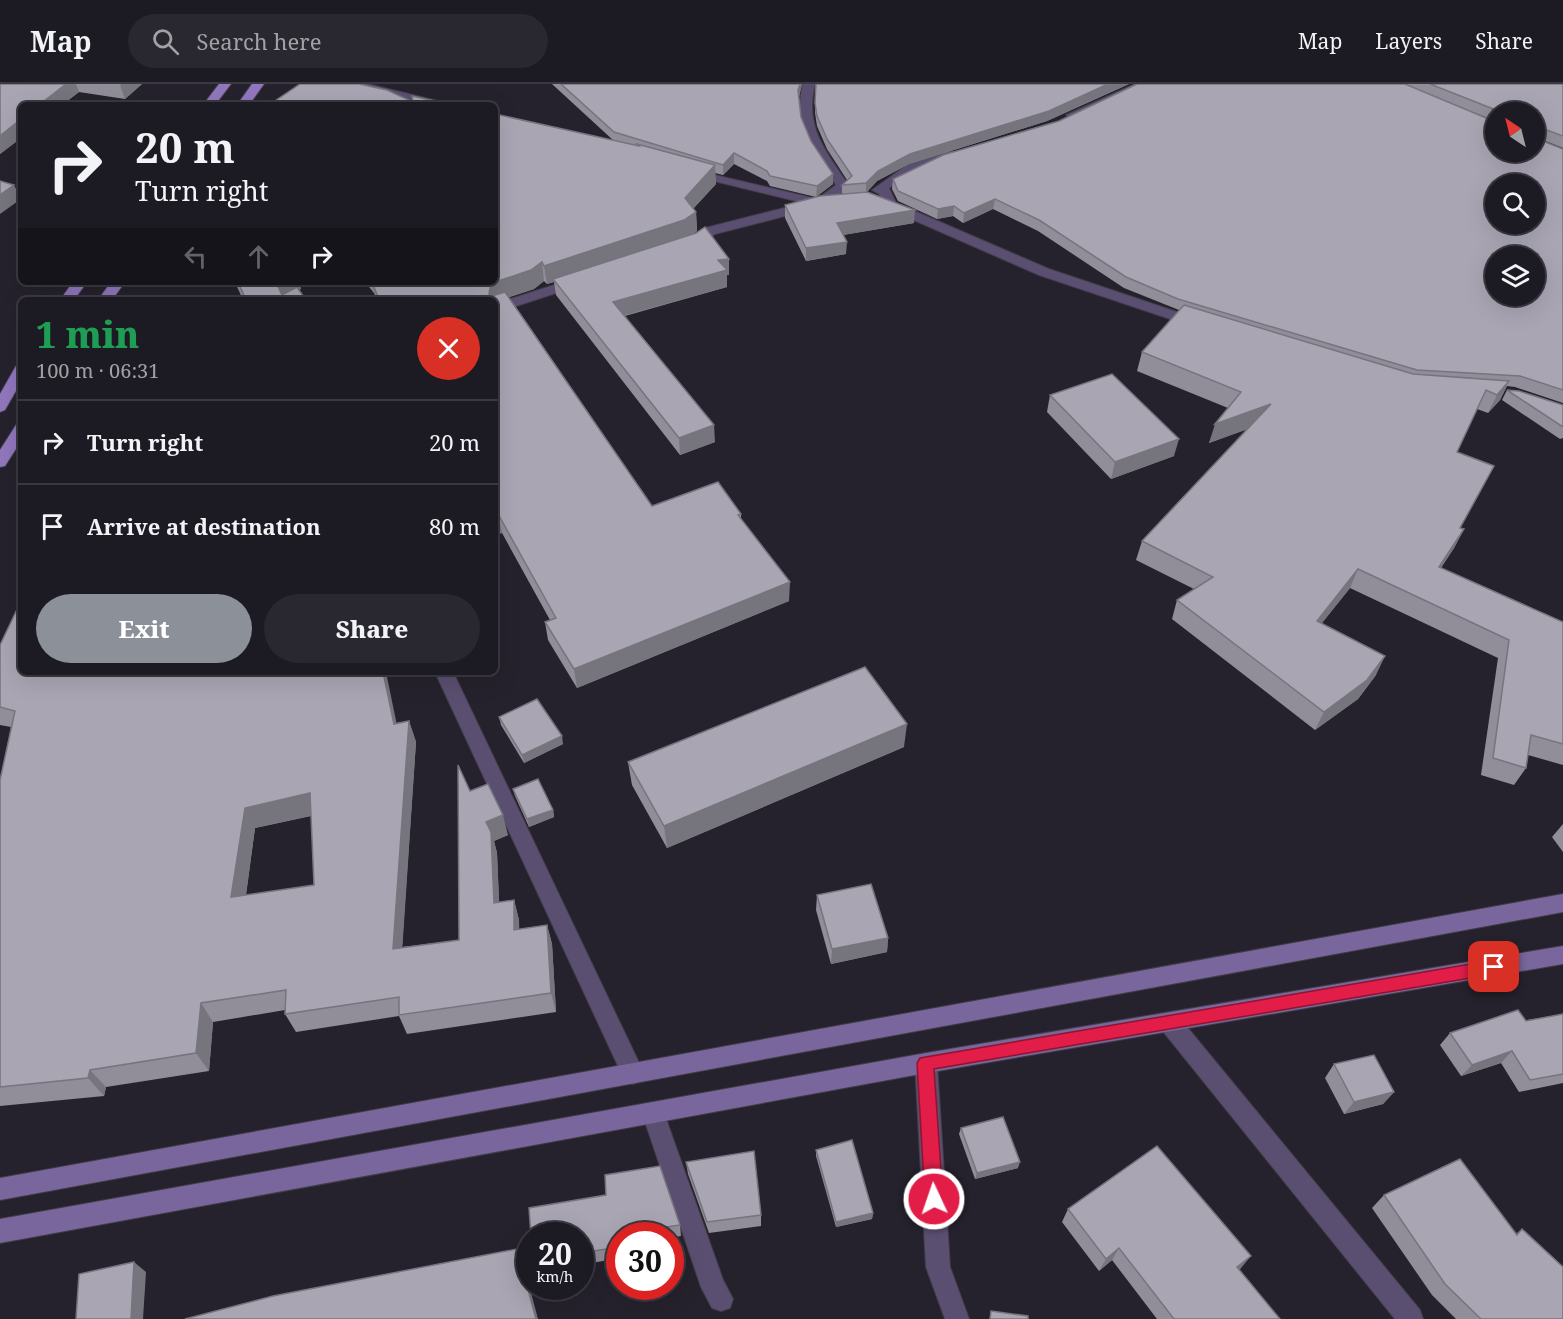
<!DOCTYPE html>
<meta charset="utf-8">
<style>
body{margin:0;font-family:"Noto Serif",serif;background:#29272f;color:#f1f3f6;height:100vh;display:flex;flex-direction:column;font-size:22px;white-space:nowrap}
*{box-sizing:border-box;margin:0}
p{font-size:20px;color:#a0a1a5}
.icon{flex:none;width:33px;height:33px;fill:none;stroke:currentColor;stroke-width:2;stroke-linecap:round;stroke-linejoin:round}
.map{position:relative;flex:1;overflow:hidden}
.side{position:absolute;left:18px;top:213px;width:480px;height:378px;display:flex;flex-direction:column;background:#1c1a22;border-radius:9px;box-shadow:0 6px 24px #0002,0 0 0 2px #3a3840}
.side>*{flex:none}
.banner{position:absolute;left:18px;top:18px;width:480px;height:183px;border-radius:9px;box-shadow:0 6px 24px #0002,0 0 0 2px #3a3840;background:#1c1a22;color:#f1f3f6;overflow:hidden}
.needle{width:39px;rotate:325deg}
.tools{position:absolute;left:1485px;top:18px;display:grid;gap:12px}
.tools a{display:grid;place-items:center;width:60px;height:60px;border-radius:50%;background:#1c1a22;box-shadow:0 6px 24px #0002,0 0 0 2px #3a3840;font-size:30px}
.speed{position:absolute;left:516px;top:1138px;display:flex;gap:12px;font-size:30px;font-weight:700;text-align:center}
.speed>*{display:grid;place-content:center;width:78px;height:78px;border-radius:50%;background:#1c1a22;box-shadow:0 6px 24px #0002,0 0 0 2px #3a3840;line-height:1}
.speed small{font-size:15px;font-weight:400}
.speed .limit{border:9px solid #d22;background:#fff;color:#111}
.pin{position:absolute;display:grid;place-items:center;width:51px;height:51px;color:#fff;margin:-26px;border-radius:12px;box-shadow:0 3px 9px #0006}
.me{position:absolute;width:66px;margin:-33px;rotate:357deg;stroke-linejoin:round;filter:drop-shadow(0 0 4px #0008)}
.turn{display:flex;align-items:center;gap:21px;height:126px;padding:0 18px;font-size:27px}
.turn .icon{width:78px;height:78px;stroke-width:2.5}
.turn b{display:block;font-size:42px;line-height:51px}
.lanes{display:flex;align-items:center;height:57px;padding:0 18px;background:#0003;justify-content:center;gap:30px;direction:ltr}
.lanes .off{opacity:.35}
.round{display:grid;place-items:center;flex:none;width:63px;height:63px;border-radius:32px;background:#29272f}
.summary{display:flex;align-items:center;justify-content:space-between;height:102px;padding:0 18px}
h1{font-size:36px;font-weight:800;line-height:45px;color:#1e9e55}
.action{display:flex;gap:12px;margin-top:auto;padding:12px 18px}
.action a{flex:1;height:69px;border-radius:36px;background:#8c9099;color:#fff;font-size:24px;font-weight:800;line-height:69px;text-align:center}
.action a+a{background:#29272f;color:#f1f3f6}
ul{padding:0;list-style:none}
li{display:flex;align-items:center;gap:18px;height:84px;padding:0 18px;border-top:2px solid #3a3840}
li div{flex:1}
li b{display:block;font-size:22px}
li em{font-style:normal}
header{display:flex;align-items:center;gap:36px;box-sizing:border-box;height:84px;padding:0 30px;background:#1c1a22;border-bottom:2px solid #3a3840}
header strong{font-size:28px}
nav{display:flex;gap:33px;margin-inline-start:auto;font-size:21px}
.search{width:420px;height:54px;background:#29272f;display:flex;align-items:center;gap:15px;box-sizing:border-box;padding:0 21px;border-radius:33px;color:#a0a1a5;font-size:22px}
.map>svg:first-child{display:block}
.lines{fill:none;stroke-linecap:round;stroke-linejoin:round}
.street-casing{stroke:#413d48;stroke-width:2}
.secondary-casing{stroke:#413d48;stroke-width:2}
.primary-casing{stroke:#413d48;stroke-width:2}
.street{fill:#5b4f71;fill-rule:evenodd}
.secondary{fill:#79669c;fill-rule:evenodd}
.primary{fill:#9177bd;fill-rule:evenodd}
.wall{fill:#918e9a;fill-rule:evenodd}
.shaded-wall{fill:#76747d}
.building{fill:#a9a5b3;stroke:#76747d;stroke-width:1.5;fill-rule:evenodd}
.route{fill:#e11d48;stroke:#92132f;stroke-width:1.5}
</style>
<header>
<strong>Map</strong>
<div class="search"><svg class="icon" aria-label="search" viewBox="0 0 24 24"><circle cx="10" cy="10" r="6"/><path d="M15 15l6 6"/></svg>Search here</div>
<nav><a>Map</a><a>Layers</a><a>Share</a></nav>
</header>
<div class="map">
<svg width="1563" height="1235" viewBox="0 0 1563 1235">
<rect width="100%" height="100%" fill="#26222d"/>
<g class="lines">
<defs>
<g id="street">
<path d="M346,0H368L454,21H432Z"/>
<path d="M803,0H815C804,44 826,67 849,102L847,105L824,122L715,150L696,164H686V158L705,144L804,119L689,91V85L817,115L836,101C813,67 792,44 803,0Z"/>
<path d="M1135,0H1151L1076,34L1066,31Z"/>
<path d="M949,67L953,68V74L915,87L889,104L896,119L1049,185L1201,236V242H1191L1039,191L886,124L879,110L872,106L907,81Z"/>
<path d="M576,194L581,195V201L495,229V220Z"/>
<path d="M435,588H453L641,983L644,990L641,997L633,1000L625,997Z"/>
<path d="M1170,929L1178,932L1420,1226L1423,1235H1395L1162,946L1159,939L1162,932Z"/>
<path d="M926,969L934,972L937,979L950,1183L969,1235H945L926,1183L915,979L918,972Z"/>
<path d="M653,1018L661,1021L664,1029L723,1196L733,1215L730,1224L721,1227L712,1224L701,1203L642,1029L645,1021Z"/>
</g>
<g id="secondary">
<path d="M1563,810V828L0,1116V1094Z"/>
<path d="M1563,862V880L926,989L0,1159V1135L926,969Z"/>
</g>
<g id="primary">
<path d="M219,0H231L215,21H203Z"/>
<path d="M252,0H264L249,21H237Z"/>
<path d="M73,198H87L74,216H60Z"/>
<path d="M111,198H125L112,216H98Z"/>
<path d="M21,280V298L5,326L0,328V310L16,282Z"/>
<path d="M21,340V357L5,382L0,383V366L16,341Z"/>
</g>
</defs>
<!-- street casing -->
<use href="#street" class="street-casing"/>
<!-- secondary casing -->
<use href="#secondary" class="secondary-casing"/>
<!-- primary casing -->
<use href="#primary" class="primary-casing"/>
<!-- street -->
<use href="#street" class="street"/>
<!-- secondary -->
<use href="#secondary" class="secondary"/>
<!-- primary -->
<use href="#primary" class="primary"/>
</g>
<!-- wall -->
<g class="wall">
<path d="M0,0H142L125,15L79,8L62,21H21V54L0,70Z"/>
<path d="M552,0H802L799,13L801,33L811,57L833,100L816,113L770,102L767,97L734,80L723,91L715,89L716,100L693,125L696,128L697,147L693,150L729,191H727V203L625,232L715,358L680,371L556,211L554,198L547,200L544,197L534,205L509,213L652,422L741,430V435L789,517L577,604L548,556L545,538L550,536L502,449L495,451V216H377L374,209L365,198H495L614,57Z"/>
<path d="M816,0H1129L1047,37L909,80L877,97L866,109L914,139L843,151L846,170L806,177L785,134V121L842,111V101L847,96L827,65L817,42L815,29Z"/>
<path d="M1137,0H1563V64L1538,54V55L1563,65V319L1515,303L1507,302L1500,316L1488,329L1477,325L1457,368L1461,444L1464,445L1454,464L1441,484L1563,538V681L1528,671L1526,684L1514,701L1481,691L1498,574L1350,504L1322,539L1376,591L1358,615L1315,646L1172,535L1177,516L1194,505L1136,476L1142,457L1247,345L1209,359L1228,324L1137,287L1142,268L1179,226L1124,204L1038,147L993,125L963,139L953,132L937,135L898,117L892,105L893,95L1059,37ZM1456,22L1496,37V28H1534L1496,68Z"/>
<path d="M235,198H299L301,205L299,206L306,216H243Z"/>
<path d="M1507,306L1563,321V354L1560,355L1502,316Z"/>
<path d="M1050,311L1174,372L1111,395L1047,328Z"/>
<path d="M0,561L396,639L409,637L416,658L402,863L459,856L470,707L508,751L494,757L497,769L499,818L514,816L519,836V845L547,841L552,860L556,928L407,950L399,932L296,948L285,930V926L213,938L209,987L106,1003L104,1012L0,1022V696L11,643L0,641ZM311,732L314,801L246,811L255,744Z"/>
<path d="M499,633L563,660L524,679L501,641Z"/>
<path d="M904,663L667,764L632,701L628,678Z"/>
<path d="M513,705L553,726L554,733L529,743L515,712Z"/>
<path d="M1563,740V768L1552,753Z"/>
<path d="M817,811L888,854L887,868L831,880L816,826Z"/>
<path d="M1563,930V999L1519,1008L1501,979L1461,992L1440,961L1450,949Z"/>
<path d="M1334,980L1394,1008L1383,1020L1344,1030L1325,994Z"/>
<path d="M961,1044L1018,1084L975,1095L959,1050Z"/>
<path d="M816,1066L873,1129L872,1135L836,1143L816,1072Z"/>
<path d="M686,1078L761,1131V1142L709,1149L688,1090Z"/>
<path d="M1384,1111L1516,1150L1522,1145L1563,1235H1456L1432,1211L1372,1124Z"/>
<path d="M1068,1125L1241,1184L1239,1186L1280,1235H1157L1112,1176L1099,1187L1062,1138Z"/>
<path d="M680,1141L681,1152L670,1154V1152H620V1174L580,1181V1152Z"/>
</g>
<!-- shaded-wall -->
<g class="shaded-wall">
<path d="M66,0H76L79,8L62,21H39Z"/>
<path d="M121,0H142L125,15L120,1Z"/>
<path d="M800,0H802L798,16V6Z"/>
<path d="M1108,0H1129L1047,37L909,80L877,97L866,109V99L878,87L910,70Z"/>
<path d="M21,35V54L0,70V52Z"/>
<path d="M734,69V80L723,91V81Z"/>
<path d="M715,81L716,100L686,132L685,114Z"/>
<path d="M833,90V100L816,113L817,102Z"/>
<path d="M14,101L21,115L0,130V111Z"/>
<path d="M995,115L993,125L963,139L964,129Z"/>
<path d="M954,122L953,132L937,135L938,125Z"/>
<path d="M915,126L914,139L837,152V139Z"/>
<path d="M696,128L697,147L685,155L553,195L554,198L547,200L544,182Z"/>
<path d="M847,158L846,170L806,177V164Z"/>
<path d="M729,175V191H727V203L615,234L613,218L718,176Z"/>
<path d="M542,178L544,197L534,205L495,218L489,210L491,199Z"/>
<path d="M274,198H299L301,205L279,211Z"/>
<path d="M1509,297L1500,316L1488,329L1497,311Z"/>
<path d="M1271,320L1265,339L1209,359L1215,340Z"/>
<path d="M714,341L715,358L680,371L679,354Z"/>
<path d="M1179,355L1174,372L1111,395L1115,378Z"/>
<path d="M498,430L502,449L495,451V431Z"/>
<path d="M1464,445L1454,464L1429,501L1439,483Z"/>
<path d="M1358,485L1350,504L1309,555L1317,537Z"/>
<path d="M790,498L789,517L577,604L574,585Z"/>
<path d="M1385,572L1376,591L1358,615L1315,646L1324,628Z"/>
<path d="M383,588H386L401,661L394,640Z"/>
<path d="M409,637L416,658L401,884L393,865Z"/>
<path d="M907,640L904,663L667,764L664,742Z"/>
<path d="M562,652L563,660L524,679L522,671Z"/>
<path d="M310,709L319,730L255,744L243,833L231,813L245,724Z"/>
<path d="M553,726L554,733L529,743L527,735Z"/>
<path d="M503,731L508,751L494,757L497,769L500,838L494,819L486,738Z"/>
<path d="M514,816L519,836L520,865L514,846Z"/>
<path d="M547,841L552,860L556,928L551,909Z"/>
<path d="M888,854L887,868L831,880L832,865Z"/>
<path d="M201,919L213,938L209,987L196,969Z"/>
<path d="M1512,967L1501,979L1461,992L1472,981Z"/>
<path d="M90,986L106,1003L104,1012L88,994Z"/>
<path d="M1394,1008L1383,1020L1344,1030L1354,1018Z"/>
<path d="M1020,1078L1018,1084L975,1095L977,1089Z"/>
<path d="M873,1129L872,1135L836,1143V1138Z"/>
<path d="M1119,1164L1112,1176L1099,1187L1106,1175Z"/>
<path d="M517,1165L522,1175L538,1235H536Z"/>
<path d="M1251,1172L1241,1184L1227,1195L1237,1183Z"/>
<path d="M134,1178L146,1188L143,1235H131Z"/>
</g>
<!-- building -->
<g class="building">
<path d="M0,0H66L39,21H21V35L0,52Z"/>
<path d="M300,0H359L387,6L413,18L412,12L453,21H269Z"/>
<path d="M561,0H800L798,6L801,33L811,57L833,90L817,102L770,92L767,87L734,69L723,81L614,48Z"/>
<path d="M816,0H1108L1049,27L910,70L878,87L866,99L842,101L852,92L827,55L817,32L815,19Z"/>
<path d="M1137,0H1405L1496,38V68H1534V28H1501L1430,0H1563V52L1539,43L1536,45L1538,55L1563,65V306L1520,292L1417,286L1178,215L1126,193L1039,136L995,115L964,129L954,122L938,125L898,107L893,95L943,71L1059,37ZM1496,100H1534V140H1496ZM1496,172H1534V212H1496Z"/>
<path d="M495,30L639,62L637,60L715,81L685,114L696,128L684,136L544,182L542,178L531,186L495,198Z"/>
<path d="M0,97L14,101L0,111Z"/>
<path d="M867,108L915,126L837,139L847,158L806,164L785,121L820,112Z"/>
<path d="M705,143L729,175L718,176L727,186L613,218L714,341L679,354L553,195L696,149Z"/>
<path d="M238,198H276L282,211L297,203L306,216H246Z"/>
<path d="M372,198H494L491,199L489,210L492,212L505,208L652,422L718,398L741,430L738,431L790,498L574,585L545,538L556,534L498,430L495,431V216H379Z"/>
<path d="M1184,221L1413,290L1509,297L1497,311L1486,306L1457,368L1494,382L1460,444L1464,445L1439,483L1563,538V660L1531,651L1526,684L1493,674L1509,556L1358,485L1317,537L1385,572L1367,596L1324,628L1177,516L1213,493L1142,457L1271,320L1215,340L1241,308L1142,268Z"/>
<path d="M1112,290L1179,355L1115,378L1050,311Z"/>
<path d="M1507,306L1519,307L1563,321V343Z"/>
<path d="M21,517V588H383L394,640L409,637L393,865L459,856L458,681L470,707L488,700L503,731L486,738L491,748L494,819L514,816V846L547,841L551,909L399,931V913L285,930L286,906L201,919L196,969L90,986L88,994L0,1003V696L15,627L0,623V561ZM310,709L314,801L231,813L245,724Z"/>
<path d="M865,583L907,640L664,742L628,678Z"/>
<path d="M537,615L562,652L522,671L499,633Z"/>
<path d="M538,695L553,726L527,735L513,705Z"/>
<path d="M871,800L888,854L832,865L817,811Z"/>
<path d="M1518,926L1526,937L1563,930V990L1530,996L1512,967L1472,981L1450,949Z"/>
<path d="M1374,971L1394,1008L1354,1018L1334,980Z"/>
<path d="M1003,1033L1020,1078L977,1089L961,1044Z"/>
<path d="M852,1056L873,1129L836,1138L816,1066Z"/>
<path d="M1157,1062L1251,1172L1237,1183L1280,1235H1174L1119,1164L1106,1175L1068,1125Z"/>
<path d="M754,1067L761,1131L707,1138L686,1078Z"/>
<path d="M1460,1075L1517,1151L1522,1145L1563,1183V1235H1481L1445,1200L1384,1111Z"/>
<path d="M660,1082L680,1141L661,1144V1152H620V1163L580,1169V1152H531L529,1124L606,1111L605,1091Z"/>
<path d="M517,1165L536,1235H185L273,1212Z"/>
<path d="M134,1178L131,1235H76L79,1190Z"/>
<path d="M991,1227L1028,1232V1235H990Z"/>
</g>
<!-- route -->
<path class="route" d="M1494,876L1499,878L1501,883L1499,888L1494,890L934,985L943,1115L940,1122L934,1124L928,1122L925,1115L917,979L920,974Z"/>
</svg>
<div class="tools">
<a><svg class="needle" viewBox="-14 -14 28 28"><path d="M0-13l5 13h-10z" fill="#e53935"/><path d="M0 13l5-13h-10z" fill="#a0a1a5"/></svg></a>
<a><svg class="icon" aria-label="search" viewBox="0 0 24 24"><circle cx="10" cy="10" r="6"/><path d="M15 15l6 6"/></svg></a>
<a><svg class="icon" aria-label="layers" viewBox="0 0 24 24"><path d="M12 4l9 5-9 5-9-5zM3 14l9 5 9-5"/></svg></a>
</div>
<div class="speed"><div>20<small>km/h</small></div><div class="limit">30</div></div>
<div class="pin" style="left:1494px;top:883px;background:#d93025"><svg class="icon" aria-label="arrive" viewBox="0 0 24 24"><path d="M6 21V4h12l-3 4 3 4H6"/></svg></div>
<svg class="me" style="left:934px;top:1115px" viewBox="-20 -20 40 40"><circle r="17" fill="#e11d48" stroke="#fff" stroke-width="3"/><path d="M0-11L8 9 0 5-8 9z" fill="#fff"/></svg>
<div class="banner">
<div class="turn"><svg class="icon" aria-label="right" viewBox="0 0 24 24"><path d="M7 20v-9h11M14 6l5 5-5 5"/></svg><div><b>20 m</b>Turn right</div></div>
<div class="lanes"><svg class="icon off" aria-label="left" viewBox="0 0 24 24"><path d="M17 20v-9H6M10 6l-5 5 5 5"/></svg><svg class="icon off" aria-label="ahead" viewBox="0 0 24 24"><path d="M12 20V5M6 11l6-6 6 6"/></svg><svg class="icon" aria-label="right" viewBox="0 0 24 24"><path d="M7 20v-9h11M14 6l5 5-5 5"/></svg></div>
</div>
<section class="side">
<div class="summary"><div><h1>1 min</h1><p>100 m · 06:31</p></div><a class="round" style="background:#d93025;color:#fff"><svg class="icon" aria-label="close" viewBox="0 0 24 24"><path d="M6 6l12 12M18 6L6 18"/></svg></a></div>
<ul>
<li><svg class="icon" aria-label="right" viewBox="0 0 24 24"><path d="M7 20v-9h11M14 6l5 5-5 5"/></svg><div><b>Turn right</b></div><em>20 m</em></li>
<li><svg class="icon" aria-label="arrive" viewBox="0 0 24 24"><path d="M6 21V4h12l-3 4 3 4H6"/></svg><div><b>Arrive at destination</b></div><em>80 m</em></li>
</ul>
<div class="action"><a>Exit</a><a>Share</a></div>
</section>
</div>
